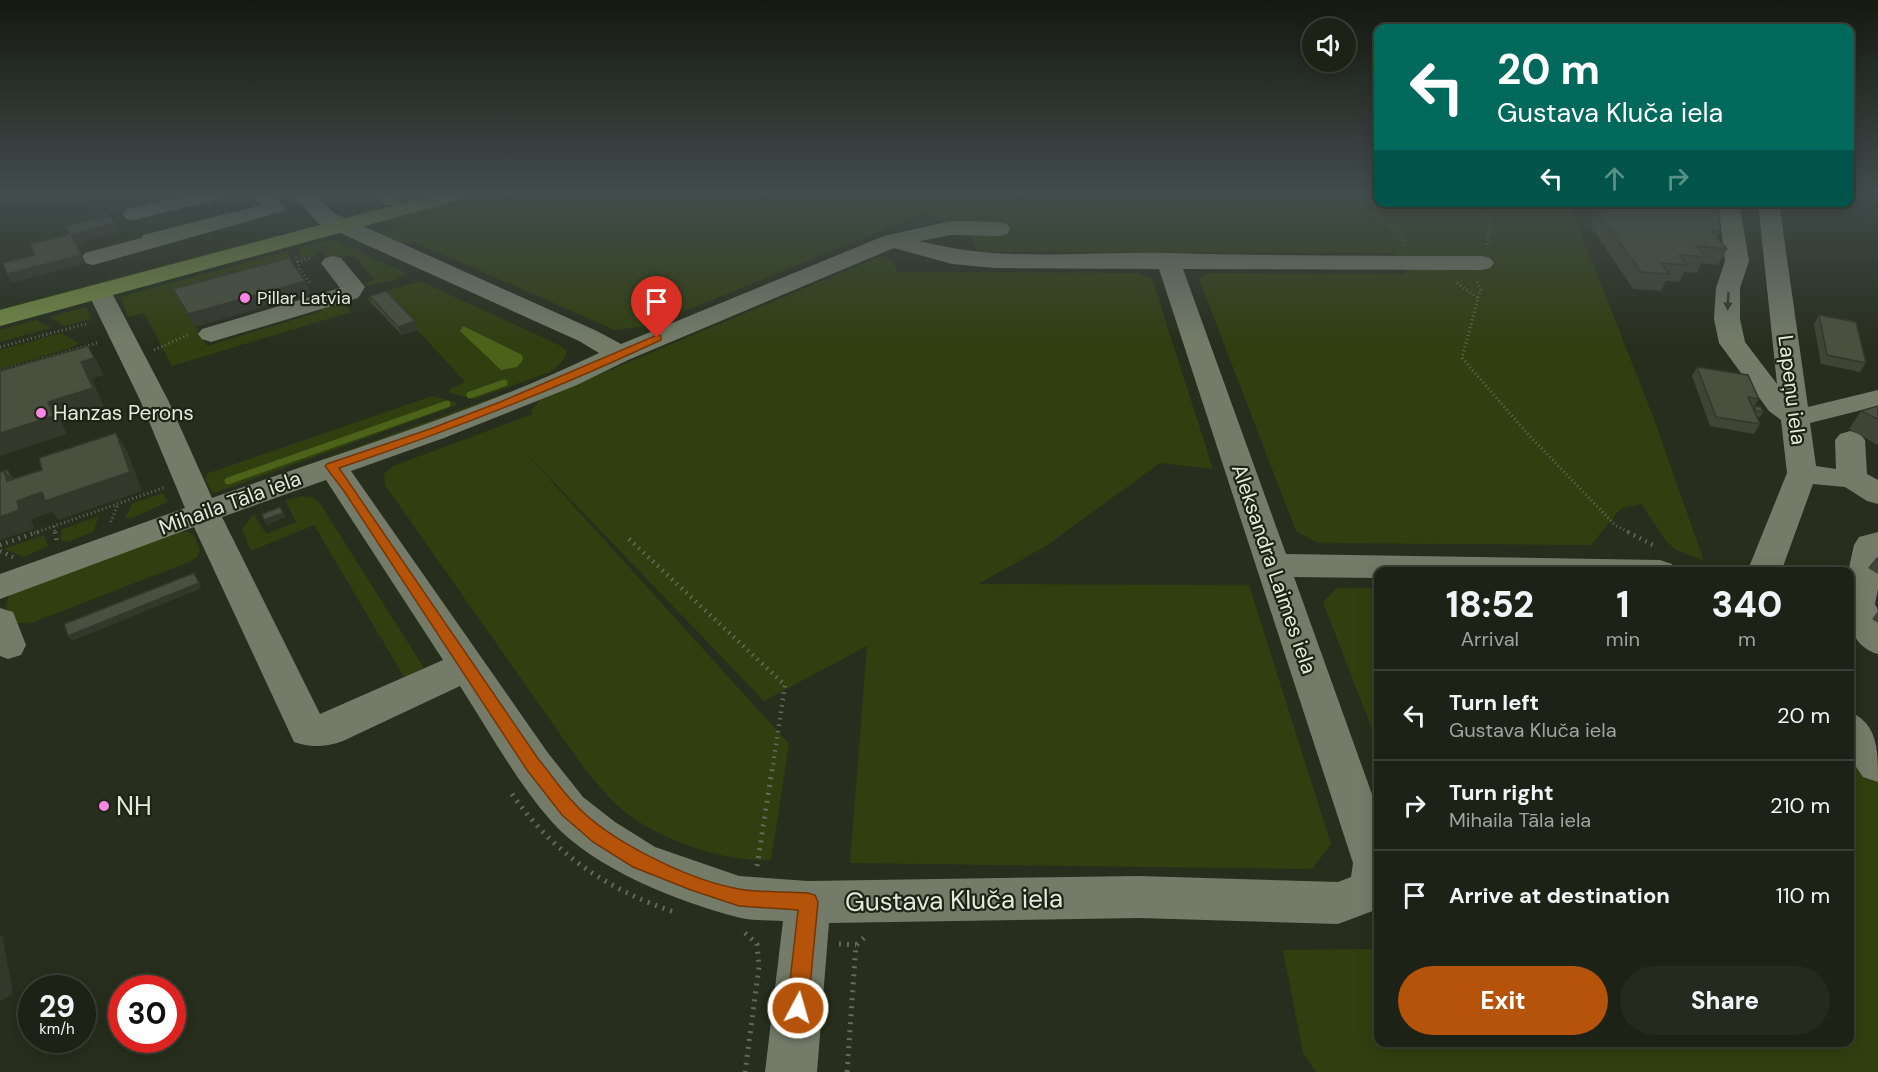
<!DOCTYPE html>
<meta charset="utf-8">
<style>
body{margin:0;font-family:"DM Sans",sans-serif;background:#252a1f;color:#f1f3f6;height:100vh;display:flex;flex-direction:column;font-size:22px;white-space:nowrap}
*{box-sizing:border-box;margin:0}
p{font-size:20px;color:#a0a4a1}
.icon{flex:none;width:33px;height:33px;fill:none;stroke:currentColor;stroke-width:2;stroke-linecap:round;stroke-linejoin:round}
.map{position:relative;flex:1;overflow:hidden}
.drawer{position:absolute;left:1374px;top:567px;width:480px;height:480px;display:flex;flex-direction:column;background:#1d2216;border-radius:12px;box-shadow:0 3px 15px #0003,0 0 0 2px #3b3f35}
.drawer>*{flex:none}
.banner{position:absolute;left:1374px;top:24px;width:480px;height:183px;border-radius:12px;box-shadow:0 3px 15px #0003,0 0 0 2px #3b3f35;background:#00695c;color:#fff;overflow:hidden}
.buttons{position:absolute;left:1302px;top:18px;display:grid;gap:12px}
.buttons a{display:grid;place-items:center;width:54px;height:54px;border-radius:50%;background:#1d2216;box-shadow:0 3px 15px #0003,0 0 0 2px #3b3f35;font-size:30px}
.speed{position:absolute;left:18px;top:975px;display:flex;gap:12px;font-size:30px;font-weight:700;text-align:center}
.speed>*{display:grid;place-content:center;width:78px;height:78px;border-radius:50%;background:#1d2216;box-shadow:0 3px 15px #0003,0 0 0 2px #3b3f35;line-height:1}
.speed small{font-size:15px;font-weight:400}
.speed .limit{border:9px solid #d22;background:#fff;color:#111}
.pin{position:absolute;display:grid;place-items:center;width:51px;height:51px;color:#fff;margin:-62px -26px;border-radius:50% 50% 50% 0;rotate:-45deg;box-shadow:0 0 6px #0007}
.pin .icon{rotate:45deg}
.me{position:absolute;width:66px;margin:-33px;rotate:6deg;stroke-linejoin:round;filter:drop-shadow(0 0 4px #0008)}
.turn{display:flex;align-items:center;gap:21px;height:126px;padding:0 24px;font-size:27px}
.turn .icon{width:78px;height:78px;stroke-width:2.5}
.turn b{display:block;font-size:42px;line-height:51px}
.lanes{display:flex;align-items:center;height:57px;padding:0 24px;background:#0003;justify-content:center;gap:30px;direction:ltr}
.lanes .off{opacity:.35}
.eta{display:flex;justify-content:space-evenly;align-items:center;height:102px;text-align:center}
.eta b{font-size:36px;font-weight:800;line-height:42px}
.action{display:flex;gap:12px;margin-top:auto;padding:12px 24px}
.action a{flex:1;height:69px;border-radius:36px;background:#b45309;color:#fff;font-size:24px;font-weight:800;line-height:69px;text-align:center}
.action a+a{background:#252a1f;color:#f1f3f6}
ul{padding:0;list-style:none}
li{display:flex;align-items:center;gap:18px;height:90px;padding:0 24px;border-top:2px solid #3b3f35}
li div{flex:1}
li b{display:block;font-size:22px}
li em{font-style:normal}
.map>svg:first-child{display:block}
.green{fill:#303f10}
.water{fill:#4b6318}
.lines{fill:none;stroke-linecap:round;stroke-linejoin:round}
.stream{stroke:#4b6318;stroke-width:7}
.path-far2{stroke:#646a5b;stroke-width:3;stroke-dasharray:1 3;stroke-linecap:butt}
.path-far1{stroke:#646a5b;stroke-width:4.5;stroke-dasharray:1.5 5;stroke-linecap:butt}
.path{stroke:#646a5b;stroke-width:5;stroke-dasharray:2 6;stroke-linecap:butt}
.minor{fill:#747c69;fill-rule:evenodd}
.major{fill:#728945;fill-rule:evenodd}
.wall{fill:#3f4535}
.shaded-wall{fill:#33382b}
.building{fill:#49503e;stroke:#33382b;stroke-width:1.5}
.oneway{fill:#343a29}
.route{fill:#b45309;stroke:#753606;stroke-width:1.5}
.poi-dot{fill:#fc86e3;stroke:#1e2414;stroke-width:2}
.labels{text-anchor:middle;stroke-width:4.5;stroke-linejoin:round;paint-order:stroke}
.far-poi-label{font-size:18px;fill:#e5e9df;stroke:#1e2414;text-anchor:start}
.street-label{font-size:21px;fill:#e5e9df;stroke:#1e2414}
.poi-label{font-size:21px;fill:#e5e9df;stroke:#1e2414;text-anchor:start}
.near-poi-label{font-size:26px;fill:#e5e9df;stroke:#1e2414;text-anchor:start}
.near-street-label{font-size:26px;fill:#e5e9df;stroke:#1e2414}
</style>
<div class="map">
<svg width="1878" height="1072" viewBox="0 0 1878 1072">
<rect width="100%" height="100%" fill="#272e1d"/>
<!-- green -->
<g class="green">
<path d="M477,194H1378V202L1569,203L1654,419L1704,561L1675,549L1667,542L1641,504L1621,508L1591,545L1318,543L1296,531L1199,279L1209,273L1406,274L1393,253L996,252L977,250L966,230L923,214L648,326L615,330L412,241L404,245L379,234L390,226L386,219Z"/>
<path d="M277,235H281L0,313V309Z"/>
<path d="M330,240H334L406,273L394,280L367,286L364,283L375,280L353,255L329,261L322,250L314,252L315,256L301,260L299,248Z"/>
<path d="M288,251L294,270L180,302L207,346L322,311L319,307L343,301L351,312L172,366L144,313L128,317L120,297Z"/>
<path d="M881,256L893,261L897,272L1138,273L1152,279L1213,469L1160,463L1046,546L978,584L1249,585L1331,844L1312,869L850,863L867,646L764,701L523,450L789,744L771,860C722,862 655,839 618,806C606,795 595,781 584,768L385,485L384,474L393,466L533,414L531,411L540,400L553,394Z"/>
<path d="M417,282H422L561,346L567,351C565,362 558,366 550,372L474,399L449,393L450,389L465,382L390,300L371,305L367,299L371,296Z"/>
<path d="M86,307L91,319L65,326L50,317Z"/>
<path d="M36,320L51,328L0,342V330Z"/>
<path d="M61,333L79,343L73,347L0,369V350Z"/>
<path d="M432,396L457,403L454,406L215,493L212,492L205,479L209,473Z"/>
<path d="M495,397L496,398L241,492L226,494Z"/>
<path d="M163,493L168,502L132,518H125L133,503Z"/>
<path d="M302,496L314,498L321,505L424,668L404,677L314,525L251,551L242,529L254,514L266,534L296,522L285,500Z"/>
<path d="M99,516L93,532L67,542L61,540V530Z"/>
<path d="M173,532H188L194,535L200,550L197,557L189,562L31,623H13L6,607L9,595Z"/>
<path d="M44,535L48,546L24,557L4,549Z"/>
<path d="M1337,588H1378V745L1323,602Z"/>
<path d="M1850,744L1878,782V1072H1316L1303,1053L1283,950L1378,949V1042H1850Z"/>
</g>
<!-- water -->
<path class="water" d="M463,326L522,355L523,360L517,367L501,370L460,331Z"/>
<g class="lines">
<!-- stream -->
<g class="stream">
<path d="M470,395L504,383"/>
<path d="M228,481L447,404"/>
</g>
<!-- path-far2 -->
<g class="path-far2">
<path d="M1344,194L1397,230L1405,245"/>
<path d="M1464,202L1483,213L1491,222L1486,247"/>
<path d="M936,210L964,194"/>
<path d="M296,257L300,270L311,284"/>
<path d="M297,262L311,258"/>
<path d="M1477,282L1481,290L1478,298"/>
<path d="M1457,283L1478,298L1462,358L1526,432L1615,525L1630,533"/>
<path d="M0,347L89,323"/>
<path d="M154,350L188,335"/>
<path d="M0,371L97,343"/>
<path d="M111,522L118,504"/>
<path d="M54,526L55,533"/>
<path d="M34,533L166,487"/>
</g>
<!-- path-far1 -->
<g class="path-far1">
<path d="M55,532L57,543"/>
<path d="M1628,532L1657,547"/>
<path d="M629,539L785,685L772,772"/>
<path d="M0,545L38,532"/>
<path d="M0,551L13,557"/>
</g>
<!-- path -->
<g class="path">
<path d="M512,794C553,853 606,889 674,912"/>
<path d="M757,866L772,770"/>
<path d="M745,933L757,944L759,967L745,1072"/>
<path d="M839,944L856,945"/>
<path d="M847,1072L856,945L868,934"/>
</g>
<!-- minor -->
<g class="minor">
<path d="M191,194H227L224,198L134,220L126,219L123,214L126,209Z"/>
<path d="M253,194H274L285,208L281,212L93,265L85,263L82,258L85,253L141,238L143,235L261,205Z"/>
<path d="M292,194H314L334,213L597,331L621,344L884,236L951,221L999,222L1007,224L1010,229L1007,234L999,236L951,235L920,241C1001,263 1086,251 1168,253C1273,256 1378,256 1482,256L1490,258L1494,263L1490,268L1482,270L1183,269L1286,554L1660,560L1672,564L1677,572H1378V578L1294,577L1378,811V909L1338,924L1139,918L829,923L817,1072H765L783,921C768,920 751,921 737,917C678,902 593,868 552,822C516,781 489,731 460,686L343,741C326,747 311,748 294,742L194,527L0,599V574L185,508L140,400L87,291L90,286L99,284L108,286L111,291L168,400L212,498C342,452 474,413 599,353L579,341L318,223ZM894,248L952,264L995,268L1159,269L1353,863L1351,877L1338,882L1139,876L808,881L739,876L655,847L615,822L583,797L548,753L351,471L444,438L577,385L628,360ZM326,480L443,660L320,714L222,517Z"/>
<path d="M374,194H397L401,200L398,204C387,207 380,204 374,194Z"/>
<path d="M1718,202H1739L1749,261L1740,288V319L1745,342L1777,384L1758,202H1779L1808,407L1878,390V406L1810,423L1816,466L1836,469L1835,440L1840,434L1850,431L1860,434L1865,440L1867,474L1878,480V504L1867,501L1845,487L1813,484L1781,572H1747L1787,473L1781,420L1769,411L1719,343L1714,319L1716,288L1725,261Z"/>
<path d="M333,256L341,258L365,287L358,298L211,342L202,339L198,334L202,329L340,288L321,263L325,258Z"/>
<path d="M1878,532V589L1875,604L1878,610V654C1841,643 1850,603 1850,572H1848L1854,545L1859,537Z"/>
<path d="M0,608L13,612L26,645L21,655L8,659L0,656Z"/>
<path d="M1850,712C1878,724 1878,750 1878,782L1863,777L1850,758Z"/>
</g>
<!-- major -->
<path class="major" d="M436,194H470L467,198L0,326V310Z"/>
</g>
<!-- wall -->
<g class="wall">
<path d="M935,194H959L945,200L935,196Z"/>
<path d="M1585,202H1718L1720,232L1717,237L1727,249L1718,265L1701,263L1697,273L1684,272L1679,282L1666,281L1661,291L1633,289L1590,225L1596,210L1584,208Z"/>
<path d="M305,281L310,293L195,327L173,289Z"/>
<path d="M370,296L415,321L418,330L402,335L373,305Z"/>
<path d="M1819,315L1866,363L1860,372L1821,364L1814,324Z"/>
<path d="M1697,367L1759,399L1753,408L1754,406L1763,412L1760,417L1756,416L1760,424L1754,434L1710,426L1692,376Z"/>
<path d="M1878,406V445L1849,429L1861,411Z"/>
<path d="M1878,557V574L1868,568L1876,558Z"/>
<path d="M1878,611V623L1872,619Z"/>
</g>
<!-- shaded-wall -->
<g class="shaded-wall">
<path d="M97,194H187L107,213L109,217L94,220L82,199Z"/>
<path d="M332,194H359L334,200Z"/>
<path d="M949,194H959L945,200V196Z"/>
<path d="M115,223L120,231L76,243L86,263L12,283L7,274L71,235Z"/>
<path d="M305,281L310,293L195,327L188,314Z"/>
<path d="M415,321L418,330L402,335L398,327Z"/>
<path d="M88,346L98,363L104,375L92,379L104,406L60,420L67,434L0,456V433L48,402L81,362Z"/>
<path d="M116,433L127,451L142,491L58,520L52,512L31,519L34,529L0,540V517L4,471L11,480L8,470L15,480L21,500Z"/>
<path d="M283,513L286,517L267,525L264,520Z"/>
<path d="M194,573L202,588L72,641L68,636Z"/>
<path d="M0,935L3,938L13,994L0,1001Z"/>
</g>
<!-- building -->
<g class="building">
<path d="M81,194H97L98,195L82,199Z"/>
<path d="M1602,202H1718L1720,232L1711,230L1727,249L1696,246L1705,257L1679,255L1687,265L1661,263L1669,274L1641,272L1596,209L1601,211Z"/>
<path d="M110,216L115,223L71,235L81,255L7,274L3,263L35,255L30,244L70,234L66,226Z"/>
<path d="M289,258L305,281L188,314L173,289Z"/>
<path d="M386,291L415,321L398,327L370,296Z"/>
<path d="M1819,315L1856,322L1866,363L1827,355Z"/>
<path d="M88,346L94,358L81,362L93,388L48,402L54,416L0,433V371Z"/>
<path d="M1697,367L1748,375L1759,399L1748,397L1760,424L1716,417Z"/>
<path d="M1754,406L1761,407L1763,412L1756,411Z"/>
<path d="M1878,406V419L1861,411Z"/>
<path d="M116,433L130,472L45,501L42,492L17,501L19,510L0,517V472L4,471L7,481L42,470L39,458Z"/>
<path d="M8,470L11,480L4,471Z"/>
<path d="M280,507L283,513L264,520L262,514Z"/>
<path d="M194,573L199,583L68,636L64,624Z"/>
</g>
<!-- one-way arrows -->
<defs><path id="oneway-solid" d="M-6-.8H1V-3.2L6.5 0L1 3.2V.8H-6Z" transform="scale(1.5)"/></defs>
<use class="oneway" href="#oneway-solid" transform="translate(1728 301) rotate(93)"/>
<!-- sky -->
<linearGradient id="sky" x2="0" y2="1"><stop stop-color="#151910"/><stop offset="0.56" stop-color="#414c4c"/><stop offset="1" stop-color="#414c4c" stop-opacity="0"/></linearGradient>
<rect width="1878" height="344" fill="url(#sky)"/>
<!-- route -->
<path class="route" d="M657,335L661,336V340C556,389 449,431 339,468L539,760C551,774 561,790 574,803C608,841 689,880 739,889C761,893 786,891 808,893L815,895L818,902L808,1008L805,1015L798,1018L791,1015L787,1008L798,910L739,906L691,890L633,867L593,842L562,815L527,770L344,491L325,466L327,464L430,429L500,402Z"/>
<!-- markers -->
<g class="poi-dot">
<circle cx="245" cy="298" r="6"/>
<circle cx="41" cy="413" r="6"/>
<circle cx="104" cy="806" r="6"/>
</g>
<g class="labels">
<!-- far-poi labels -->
<g class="far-poi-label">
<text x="257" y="304">Pillar Latvia</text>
</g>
<!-- street labels -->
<g class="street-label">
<text transform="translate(1792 390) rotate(83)" y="7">Lapeņu iela</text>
<text transform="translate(230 503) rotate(-20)" y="7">Mihaila Tāla iela</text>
<text transform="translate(1274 569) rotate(71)" y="7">Aleksandra Laimes iela</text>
</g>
<!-- poi labels -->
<g class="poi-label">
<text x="53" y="420">Hanzas Perons</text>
</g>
<!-- near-poi labels -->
<g class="near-poi-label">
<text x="116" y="815">NH</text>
</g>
<!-- near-street labels -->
<g class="near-street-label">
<text transform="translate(954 900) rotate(-1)" y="9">Gustava Kluča iela</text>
</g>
</g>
</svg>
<div class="buttons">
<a><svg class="icon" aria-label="sound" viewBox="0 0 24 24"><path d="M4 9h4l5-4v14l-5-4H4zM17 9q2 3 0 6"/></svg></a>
</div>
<div class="speed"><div>29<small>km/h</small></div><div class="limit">30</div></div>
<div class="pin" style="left:657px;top:338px;background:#d93025"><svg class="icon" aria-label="arrive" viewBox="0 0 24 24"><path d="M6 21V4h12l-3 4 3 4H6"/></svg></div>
<svg class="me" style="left:798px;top:1008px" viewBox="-20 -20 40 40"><circle r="17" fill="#b45309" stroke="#fff" stroke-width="3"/><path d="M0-11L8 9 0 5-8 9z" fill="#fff"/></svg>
<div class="banner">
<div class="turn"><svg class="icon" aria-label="left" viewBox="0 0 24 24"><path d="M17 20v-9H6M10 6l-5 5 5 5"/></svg><div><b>20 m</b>Gustava Kluča iela</div></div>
<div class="lanes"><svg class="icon" aria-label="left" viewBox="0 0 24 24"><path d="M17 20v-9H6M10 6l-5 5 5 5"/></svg><svg class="icon off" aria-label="ahead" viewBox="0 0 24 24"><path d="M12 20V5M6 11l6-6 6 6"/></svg><svg class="icon off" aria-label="right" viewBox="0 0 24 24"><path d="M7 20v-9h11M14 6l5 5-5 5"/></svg></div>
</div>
<section class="drawer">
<div class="eta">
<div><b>18:52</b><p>Arrival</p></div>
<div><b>1</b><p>min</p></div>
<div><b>340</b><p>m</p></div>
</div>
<ul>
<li><svg class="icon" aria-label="left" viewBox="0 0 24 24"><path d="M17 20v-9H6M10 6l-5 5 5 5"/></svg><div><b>Turn left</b><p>Gustava Kluča iela</p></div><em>20 m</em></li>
<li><svg class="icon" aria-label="right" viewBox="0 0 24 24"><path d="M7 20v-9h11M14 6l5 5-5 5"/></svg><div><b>Turn right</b><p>Mihaila Tāla iela</p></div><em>210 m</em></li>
<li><svg class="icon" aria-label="arrive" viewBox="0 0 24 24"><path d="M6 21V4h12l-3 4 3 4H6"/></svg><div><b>Arrive at destination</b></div><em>110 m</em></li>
</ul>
<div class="action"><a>Exit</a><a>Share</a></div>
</section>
</div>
